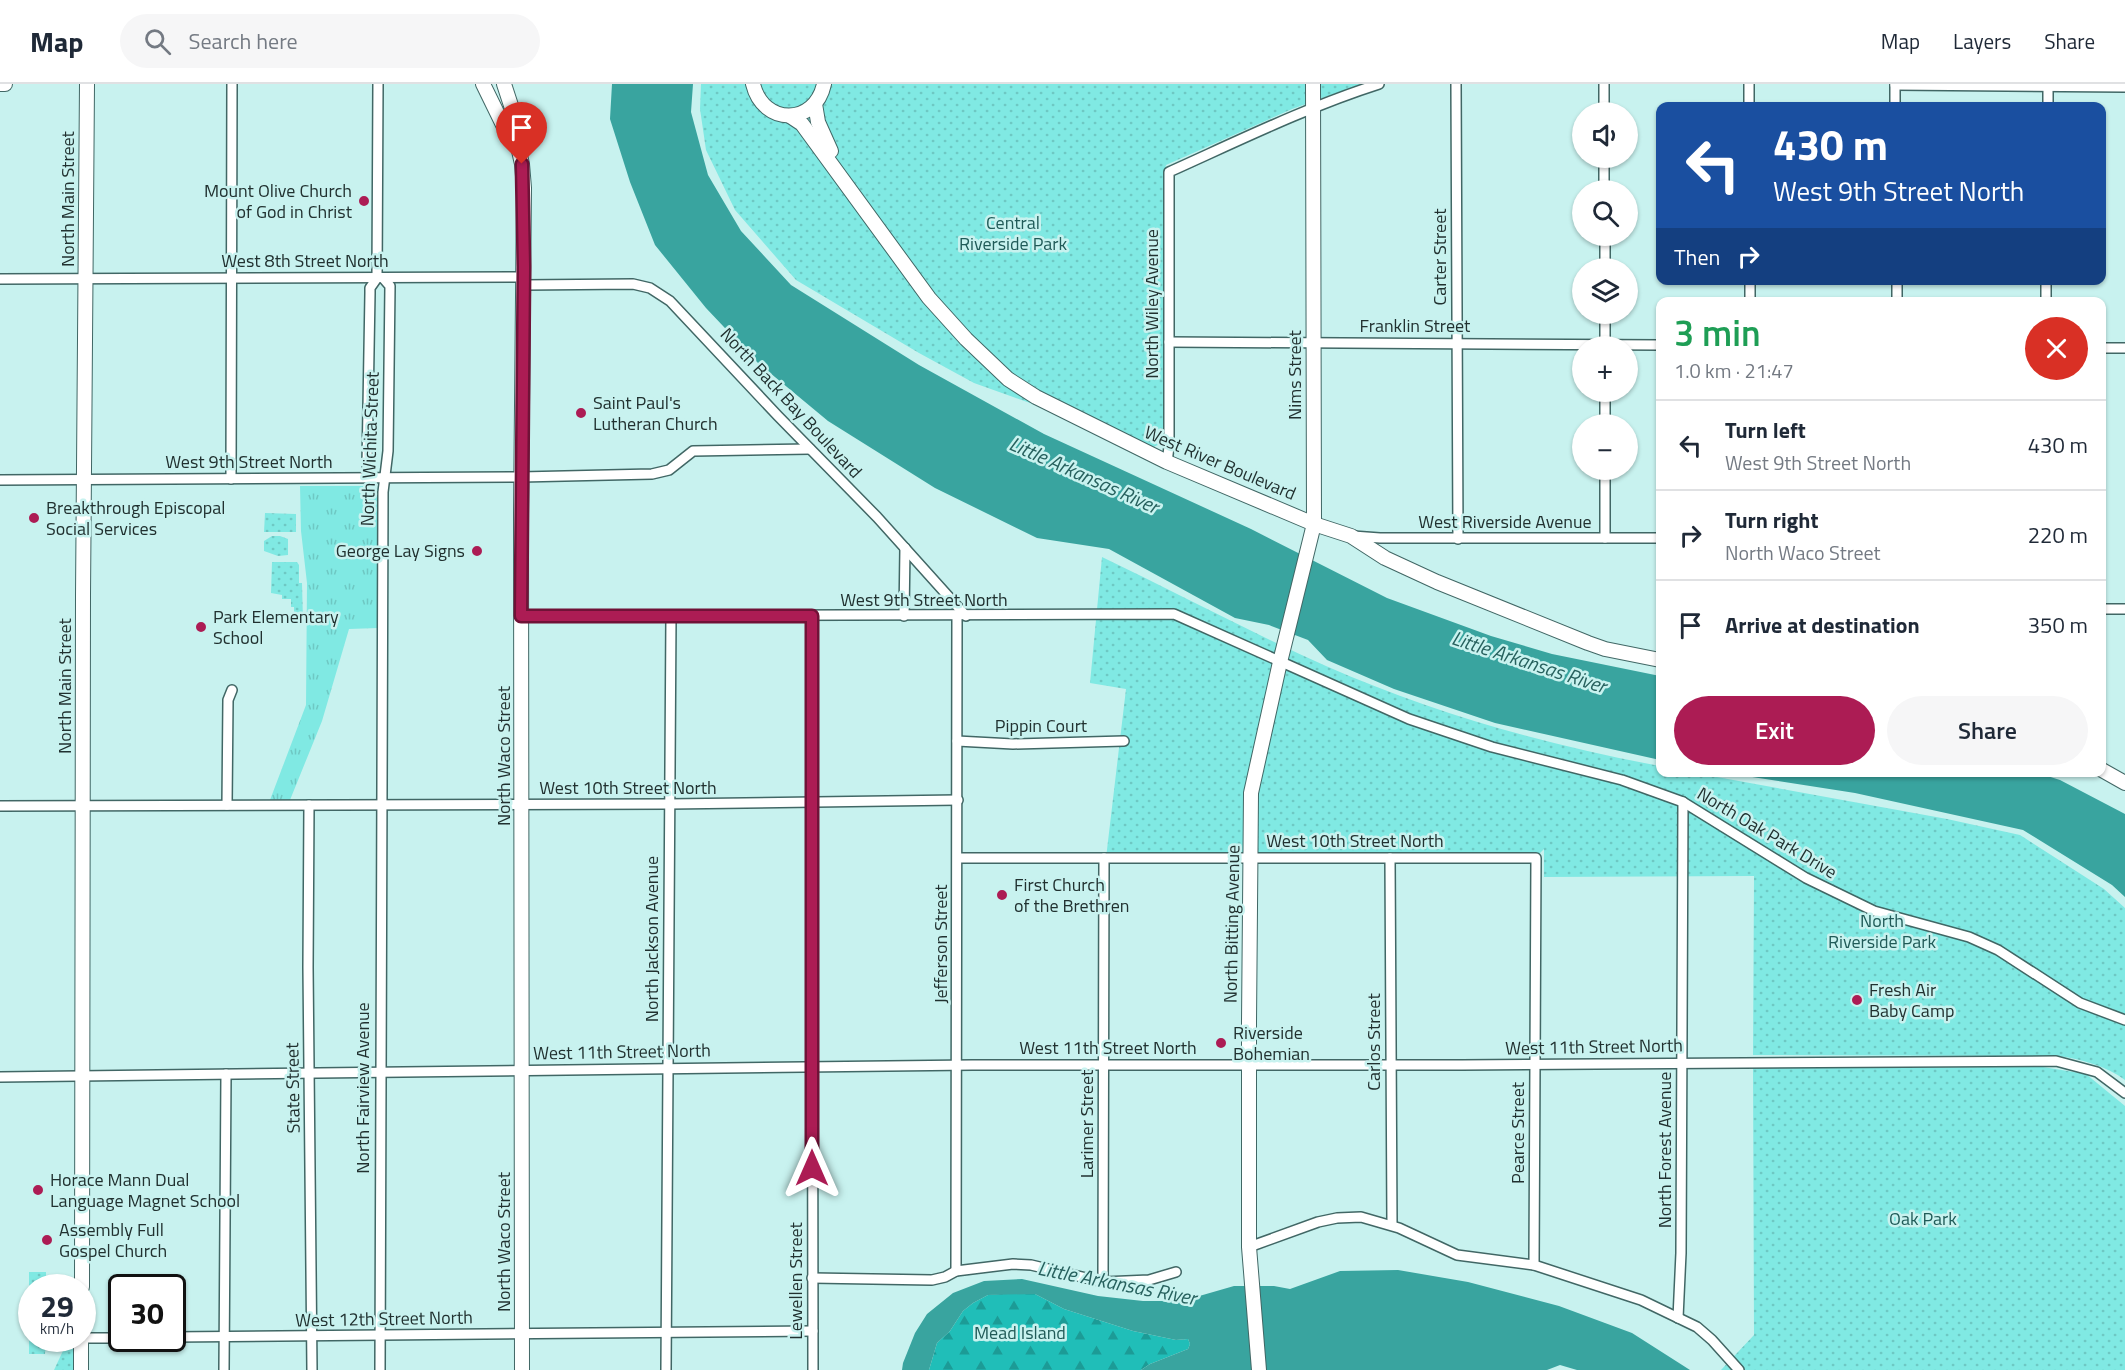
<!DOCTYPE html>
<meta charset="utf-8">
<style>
body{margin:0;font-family:"Titillium Web",sans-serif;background:#f6f6f7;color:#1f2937;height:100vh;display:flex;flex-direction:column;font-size:22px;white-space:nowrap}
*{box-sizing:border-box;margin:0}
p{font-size:20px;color:#747a83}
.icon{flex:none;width:33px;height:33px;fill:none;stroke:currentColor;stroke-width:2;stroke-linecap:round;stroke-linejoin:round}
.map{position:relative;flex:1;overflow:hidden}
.drawer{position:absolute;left:1656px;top:213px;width:450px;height:480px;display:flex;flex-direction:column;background:#fff;border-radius:12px;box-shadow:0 2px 4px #0004}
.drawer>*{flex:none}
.top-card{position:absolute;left:1656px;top:18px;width:450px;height:183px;border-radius:12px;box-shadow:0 2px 4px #0004;background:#1a4fa0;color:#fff;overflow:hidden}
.controls{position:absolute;left:1572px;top:18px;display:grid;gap:12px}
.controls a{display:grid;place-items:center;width:66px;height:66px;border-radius:50%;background:#fff;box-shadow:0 2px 4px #0004;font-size:30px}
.speed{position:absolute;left:18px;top:1190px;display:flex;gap:12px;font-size:30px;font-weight:700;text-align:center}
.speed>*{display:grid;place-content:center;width:78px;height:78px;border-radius:50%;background:#fff;box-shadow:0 2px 4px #0004;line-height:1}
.speed small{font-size:15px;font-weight:400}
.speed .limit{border:3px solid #111;border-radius:9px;background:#fff;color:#111}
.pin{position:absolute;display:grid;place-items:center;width:51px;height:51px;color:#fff;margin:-62px -26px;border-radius:50% 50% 50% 0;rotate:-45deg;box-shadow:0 0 6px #0007}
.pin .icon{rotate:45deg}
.me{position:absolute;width:66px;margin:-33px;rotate:0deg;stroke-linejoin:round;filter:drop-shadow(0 0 4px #0008)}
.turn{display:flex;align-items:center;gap:21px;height:126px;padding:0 18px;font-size:27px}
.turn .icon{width:78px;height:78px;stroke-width:2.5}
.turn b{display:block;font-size:42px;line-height:51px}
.then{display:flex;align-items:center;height:57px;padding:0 18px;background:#0003;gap:12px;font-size:22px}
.round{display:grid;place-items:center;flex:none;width:63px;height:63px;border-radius:32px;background:#f6f6f7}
.head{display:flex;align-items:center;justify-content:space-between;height:102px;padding:0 18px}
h1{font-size:36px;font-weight:600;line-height:45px;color:#1e9e55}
.action{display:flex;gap:12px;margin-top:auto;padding:12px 18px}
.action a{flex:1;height:69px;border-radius:36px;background:#ac1c54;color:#fff;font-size:24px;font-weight:600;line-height:69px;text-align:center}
.action a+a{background:#f6f6f7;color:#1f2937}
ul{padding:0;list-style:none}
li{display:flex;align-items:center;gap:18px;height:90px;padding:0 18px;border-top:2px solid #e0e1e3}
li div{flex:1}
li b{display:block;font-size:22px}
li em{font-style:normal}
header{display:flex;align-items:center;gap:36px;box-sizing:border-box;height:84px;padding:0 30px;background:#fff;border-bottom:2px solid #e0e1e3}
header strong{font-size:28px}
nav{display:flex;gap:33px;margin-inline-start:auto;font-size:21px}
.search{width:420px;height:54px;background:#f6f6f7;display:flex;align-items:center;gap:15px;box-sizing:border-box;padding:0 21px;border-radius:33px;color:#747a83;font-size:22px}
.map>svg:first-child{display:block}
.grass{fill:url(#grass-tufts)}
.forest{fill:url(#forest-firs)}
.park{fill:url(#park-dots)}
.water{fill:#39a49f}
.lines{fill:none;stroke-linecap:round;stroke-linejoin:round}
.street-casing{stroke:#416765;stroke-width:12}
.secondary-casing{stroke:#416765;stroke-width:16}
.street{stroke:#fff;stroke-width:9}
.secondary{stroke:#fff;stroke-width:14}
.route-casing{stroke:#701237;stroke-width:15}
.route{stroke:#ac1c54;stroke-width:10}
.poi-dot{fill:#ac1c54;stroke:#c8f2ef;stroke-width:2}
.labels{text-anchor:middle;stroke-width:5;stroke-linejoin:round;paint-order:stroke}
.poi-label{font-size:18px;fill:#213130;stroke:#c8f2ef;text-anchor:start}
.street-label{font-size:18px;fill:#213130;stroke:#c8f2ef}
.park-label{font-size:18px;fill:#205b58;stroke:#c8f2ef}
.water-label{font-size:20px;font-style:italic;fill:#27615e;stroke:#c8f2ef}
</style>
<header>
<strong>Map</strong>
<div class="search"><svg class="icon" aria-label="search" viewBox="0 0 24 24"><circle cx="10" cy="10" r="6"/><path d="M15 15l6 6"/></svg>Search here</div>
<nav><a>Map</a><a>Layers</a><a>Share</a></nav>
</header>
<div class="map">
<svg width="2125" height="1286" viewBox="0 0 2125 1286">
<defs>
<pattern id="grass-tufts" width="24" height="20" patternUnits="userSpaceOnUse" patternTransform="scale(1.5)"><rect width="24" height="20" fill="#80e9e3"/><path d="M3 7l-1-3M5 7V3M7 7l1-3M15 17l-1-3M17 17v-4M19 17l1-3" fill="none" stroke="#6ec8c3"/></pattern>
<pattern id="forest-firs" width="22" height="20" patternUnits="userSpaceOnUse" patternTransform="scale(1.5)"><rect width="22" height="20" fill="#20beb8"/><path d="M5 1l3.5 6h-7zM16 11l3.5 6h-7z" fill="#1c9b96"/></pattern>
<pattern id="park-dots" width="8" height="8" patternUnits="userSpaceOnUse" patternTransform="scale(1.5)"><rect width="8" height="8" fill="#80e9e3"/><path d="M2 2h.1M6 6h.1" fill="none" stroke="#6ec8c3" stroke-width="1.8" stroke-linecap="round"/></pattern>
</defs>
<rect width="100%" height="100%" fill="#c8f2ef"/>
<!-- grass -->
<path class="grass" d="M300,402H371L377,404L379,407L378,544L349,545L322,637L290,716H270L306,621L307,499L301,447Z"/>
<!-- forest -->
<path class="forest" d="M1014,1209L1035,1210L1064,1225L1133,1247L1176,1256L1188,1255L1190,1260L1188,1265L1150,1280L1141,1286H929L937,1259L950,1247L963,1227L973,1219L988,1211Z"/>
<!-- park -->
<g class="park">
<path d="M701,0H1361L1292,25L1166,81L1163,97L1165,353L1158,361L1153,363L974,299L919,269L796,196L735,126L706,66L700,25Z"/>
<path d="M265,429L296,430V448H264Z"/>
<path d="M272,452H280L288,455V471L278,472L264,467V457Z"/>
<path d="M1102,473C1177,509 1250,548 1326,582C1433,629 1546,661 1660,682V688L1695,689L1947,735L2020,751L2104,805L2125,824V996C2106,982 2081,975 2058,972L1753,971L1754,792L1544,793V765L1537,772L1106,774L1126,605L1090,599Z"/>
<path d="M272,478H297L299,481V499H302L303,537H294V523H291V515H282V511L271,509Z"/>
<path d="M2043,983L2086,990L2125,1022V1286H1721L1754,1251L1753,984Z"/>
<path d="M29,1188H46V1203H32V1254H46L45,1270H29Z"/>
<path d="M69,1254H74V1286H54Z"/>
</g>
<!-- water -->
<g class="water">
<path d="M612,0H693L691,28L708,91L741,147L791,201L919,281L1044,350L1251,445L1387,514L1491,552L1552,570L1660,592V676L1495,639L1394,605L1327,576L1308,556L1269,541L1235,534L1109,465L1037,454L935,404L828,337L758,279L706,224L655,161L630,98L610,35Z"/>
<path d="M1726,689H2038L2060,696L2125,730V813L2112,801L2023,746L1855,709Z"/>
<path d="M1398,1186L1468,1198L1559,1222L1632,1249L1690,1286H1577L1560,1281L1547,1286H1141L1150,1280L1188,1265L1190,1260L1188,1255L1176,1256L1133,1247L1064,1225L1035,1210L988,1211L973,1219L963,1227L950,1247L937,1259L929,1286H902L903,1279L915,1249L927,1230L953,1209L984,1197L1022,1195L1098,1212L1143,1217H1182L1234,1202H1274L1290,1205L1340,1187Z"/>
</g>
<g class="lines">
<defs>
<g id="street">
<path d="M1456,0L1458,455"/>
<path d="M1604,0V28"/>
<path d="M1895,0V22"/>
<path d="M1895,1L2125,3"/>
<path d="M1749,22V0"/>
<path d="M2048,22V0"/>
<path d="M1604,74V106"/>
<path d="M1605,152V184"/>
<path d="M0,195L524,193"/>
<path d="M1750,196V218"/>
<path d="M1897,196V218"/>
<path d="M524,201L633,200L650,204L670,217L778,332L877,433L966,532"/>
<path d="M2046,218V196"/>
<path d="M1605,230V262"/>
<path d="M1169,258L1660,261"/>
<path d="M2102,264H2125"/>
<path d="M1605,340V308"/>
<path d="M1167,378L1169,363V88C1238,57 1307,23 1379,0"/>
<path d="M370,394L367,381L370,209V204L377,194L378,0"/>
<path d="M231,395L232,0"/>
<path d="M0,396L521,393L652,390L669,386L693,367L810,365"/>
<path d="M1353,452L1380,454H1660"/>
<path d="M1605,454V386"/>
<path d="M2102,525H2125"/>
<path d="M521,532L1174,530L1409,635L1492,663L1622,696L1683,718L1806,794L1874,827L1969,853L1998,866L2080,919L2125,936"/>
<path d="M812,532L813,1286"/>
<path d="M904,532L905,464"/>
<path d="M957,657L1013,660L1124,657"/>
<path d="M227,721L228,616L232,606"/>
<path d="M309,721L308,883L312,1286"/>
<path d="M0,722L669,720L958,716"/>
<path d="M958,774H1536L1534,1181"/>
<path d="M1390,774L1392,1141"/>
<path d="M0,993L972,981H1462L2056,977L2097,988L2125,1009"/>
<path d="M1249,1163L1318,1138L1337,1134L1361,1133L1399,1144L1457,1171L1534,1181L1641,1216L1697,1243L1712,1256L1739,1286"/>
<path d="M956,1187L957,532"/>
<path d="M812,1194L932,1196L945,1193L956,1187L1013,1180L1031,1181L1103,1198L1149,1196L1176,1188"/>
<path d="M1103,1198L1104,774"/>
<path d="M1678,1234L1681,1169L1683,718"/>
<path d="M172,1253L813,1247"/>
<path d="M82,1254H122"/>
<path d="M224,1286L226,990"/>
<path d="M380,1286L383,408L388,367L390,202L383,194"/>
<path d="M666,1286L671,532"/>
</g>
<g id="secondary">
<path d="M0,0H5"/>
<path d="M483,0L505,45L517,58"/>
<path d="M504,0L518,43L517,58L522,80L524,104L521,430L522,1286"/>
<path d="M753,0C763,42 815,42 824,0"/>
<path d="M815,20L818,38L831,67"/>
<path d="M790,32L802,40L929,214L966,255L1008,295L1036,313L1167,378L1314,440L1351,452L1385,474L1437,498L1588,559L1605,565L1660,576"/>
<path d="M2102,686L2125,699"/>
<path d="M82,1203L83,512L87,0"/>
<path d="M81,1286V1254"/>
<path d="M1259,1286L1249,1163V938L1251,709L1280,578L1314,440L1313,0"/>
</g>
</defs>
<!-- street casing -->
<use href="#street" class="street-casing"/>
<!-- secondary casing -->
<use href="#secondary" class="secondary-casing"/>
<!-- street -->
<use href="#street" class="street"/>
<!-- secondary -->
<use href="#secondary" class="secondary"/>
</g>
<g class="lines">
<defs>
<path id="route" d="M522,80L524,183L521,532H812V1084"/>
</defs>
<!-- route casing -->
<use href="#route" class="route-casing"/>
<!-- route -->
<use href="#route" class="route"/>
</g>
<!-- markers -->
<g class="poi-dot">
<circle cx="364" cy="117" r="6"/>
<circle cx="581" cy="329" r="6"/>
<circle cx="34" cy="434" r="6"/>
<circle cx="477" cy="467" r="6"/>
<circle cx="201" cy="543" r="6"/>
<circle cx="1002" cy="811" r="6"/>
<circle cx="1857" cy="916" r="6"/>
<circle cx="1221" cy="959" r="6"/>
<circle cx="38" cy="1106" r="6"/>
<circle cx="47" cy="1156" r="6"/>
</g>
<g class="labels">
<!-- poi labels -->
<g class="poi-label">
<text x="352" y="113" text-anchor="end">Mount Olive Church<tspan x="352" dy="21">of God in Christ</tspan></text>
<text x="593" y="325">Saint Paul's<tspan x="593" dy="21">Lutheran Church</tspan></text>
<text x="46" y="430">Breakthrough Episcopal<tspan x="46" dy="21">Social Services</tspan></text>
<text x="465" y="473" text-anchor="end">George Lay Signs</text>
<text x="213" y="539">Park Elementary<tspan x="213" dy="21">School</tspan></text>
<text x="1014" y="807">First Church<tspan x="1014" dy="21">of the Brethren</tspan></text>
<text x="1869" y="912">Fresh Air<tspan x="1869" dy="21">Baby Camp</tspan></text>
<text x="1233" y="955">Riverside<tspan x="1233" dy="21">Bohemian</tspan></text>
<text x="50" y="1102">Horace Mann Dual<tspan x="50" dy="21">Language Magnet School</tspan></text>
<text x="59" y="1152">Assembly Full<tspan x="59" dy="21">Gospel Church</tspan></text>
</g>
<!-- street labels -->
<g class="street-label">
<text transform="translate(68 115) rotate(-90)" y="6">North Main Street</text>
<text transform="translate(1440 173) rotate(-90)" y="6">Carter Street</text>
<text x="305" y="183">West 8th Street North</text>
<text transform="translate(1152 220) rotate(-90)" y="6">North Wiley Avenue</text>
<text x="1415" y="248">Franklin Street</text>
<text transform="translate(1295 291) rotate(-90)" y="6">Nims Street</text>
<text transform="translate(791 319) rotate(47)" y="6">North Back Bay Boulevard</text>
<text transform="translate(370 365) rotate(-88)" y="6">North Wichita Street</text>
<text x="249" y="384">West 9th Street North</text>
<text transform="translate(1220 379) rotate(23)" y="6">West River Boulevard</text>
<text x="1505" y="444">West Riverside Avenue</text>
<text x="924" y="522">West 9th Street North</text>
<text transform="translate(65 602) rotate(-90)" y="6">North Main Street</text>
<text x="1041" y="648">Pippin Court</text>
<text transform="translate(504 672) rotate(-90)" y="6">North Waco Street</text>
<text x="628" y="710">West 10th Street North</text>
<text transform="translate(1767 749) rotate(31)" y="6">North Oak Park Drive</text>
<text x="1355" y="763">West 10th Street North</text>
<text transform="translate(1232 840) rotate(-89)" y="6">North Bitting Avenue</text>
<text transform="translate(652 855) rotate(-90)" y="6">North Jackson Avenue</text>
<text transform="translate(941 860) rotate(-90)" y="6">Jefferson Street</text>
<text transform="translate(1374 958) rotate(-90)" y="6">Carlos Street</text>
<text transform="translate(1594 963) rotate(-1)" y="6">West 11th Street North</text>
<text x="1108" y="970">West 11th Street North</text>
<text transform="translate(622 968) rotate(-1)" y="6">West 11th Street North</text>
<text transform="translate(293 1004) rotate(-91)" y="6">State Street</text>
<text transform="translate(363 1004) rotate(-90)" y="6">North Fairview Avenue</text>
<text transform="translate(1087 1040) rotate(-90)" y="6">Larimer Street</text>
<text transform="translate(1518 1049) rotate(-90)" y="6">Pearce Street</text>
<text transform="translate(1665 1066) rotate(-90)" y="6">North Forest Avenue</text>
<text transform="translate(504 1158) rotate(-90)" y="6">North Waco Street</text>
<text transform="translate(796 1197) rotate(-90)" y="6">Lewellen Street</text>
<text transform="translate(384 1235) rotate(-1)" y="6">West 12th Street North</text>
</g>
<!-- park labels -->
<g class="park-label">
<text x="1013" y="145">Central<tspan x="1013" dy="21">Riverside Park</tspan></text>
<text x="1882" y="843">North<tspan x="1882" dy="21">Riverside Park</tspan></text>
<text x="1923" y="1141">Oak Park</text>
<text x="1020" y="1255">Mead Island</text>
</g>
<!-- water labels -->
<g class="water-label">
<text transform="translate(1084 391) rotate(24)" y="7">Little Arkansas River</text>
<text transform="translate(1529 578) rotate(18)" y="7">Little Arkansas River</text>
<text transform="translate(1117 1199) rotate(11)" y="7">Little Arkansas River</text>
</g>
</g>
</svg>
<div class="controls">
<a><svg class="icon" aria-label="sound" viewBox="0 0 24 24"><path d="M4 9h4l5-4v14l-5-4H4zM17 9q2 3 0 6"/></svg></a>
<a><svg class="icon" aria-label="search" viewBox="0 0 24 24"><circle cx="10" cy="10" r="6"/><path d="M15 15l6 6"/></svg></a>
<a><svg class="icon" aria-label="layers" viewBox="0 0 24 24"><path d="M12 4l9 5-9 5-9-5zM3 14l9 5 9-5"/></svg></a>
<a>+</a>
<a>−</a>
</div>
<div class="speed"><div>29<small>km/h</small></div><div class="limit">30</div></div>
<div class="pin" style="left:522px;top:80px;background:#d93025"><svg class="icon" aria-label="arrive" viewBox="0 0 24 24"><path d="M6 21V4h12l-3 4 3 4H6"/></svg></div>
<svg class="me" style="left:812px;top:1084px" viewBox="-20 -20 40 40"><path d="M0-17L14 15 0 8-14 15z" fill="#ac1c54" stroke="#fff" stroke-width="4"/></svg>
<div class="top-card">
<div class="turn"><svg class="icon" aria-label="left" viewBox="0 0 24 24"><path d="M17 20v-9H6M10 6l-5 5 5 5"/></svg><div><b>430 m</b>West 9th Street North</div></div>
<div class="then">Then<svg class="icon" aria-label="right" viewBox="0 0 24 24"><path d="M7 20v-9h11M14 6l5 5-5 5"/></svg></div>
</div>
<section class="drawer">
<div class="head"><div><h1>3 min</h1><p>1.0 km · 21:47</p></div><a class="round" style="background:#d93025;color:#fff"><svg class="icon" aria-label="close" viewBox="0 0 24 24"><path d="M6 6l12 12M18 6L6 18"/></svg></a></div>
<ul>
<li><svg class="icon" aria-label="left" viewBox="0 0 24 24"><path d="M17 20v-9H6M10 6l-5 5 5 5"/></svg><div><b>Turn left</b><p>West 9th Street North</p></div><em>430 m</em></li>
<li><svg class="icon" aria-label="right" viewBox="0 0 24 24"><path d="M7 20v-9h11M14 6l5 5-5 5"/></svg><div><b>Turn right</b><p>North Waco Street</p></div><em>220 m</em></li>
<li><svg class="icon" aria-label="arrive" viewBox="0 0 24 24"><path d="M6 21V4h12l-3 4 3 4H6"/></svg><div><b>Arrive at destination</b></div><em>350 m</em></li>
</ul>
<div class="action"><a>Exit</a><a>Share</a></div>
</section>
</div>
